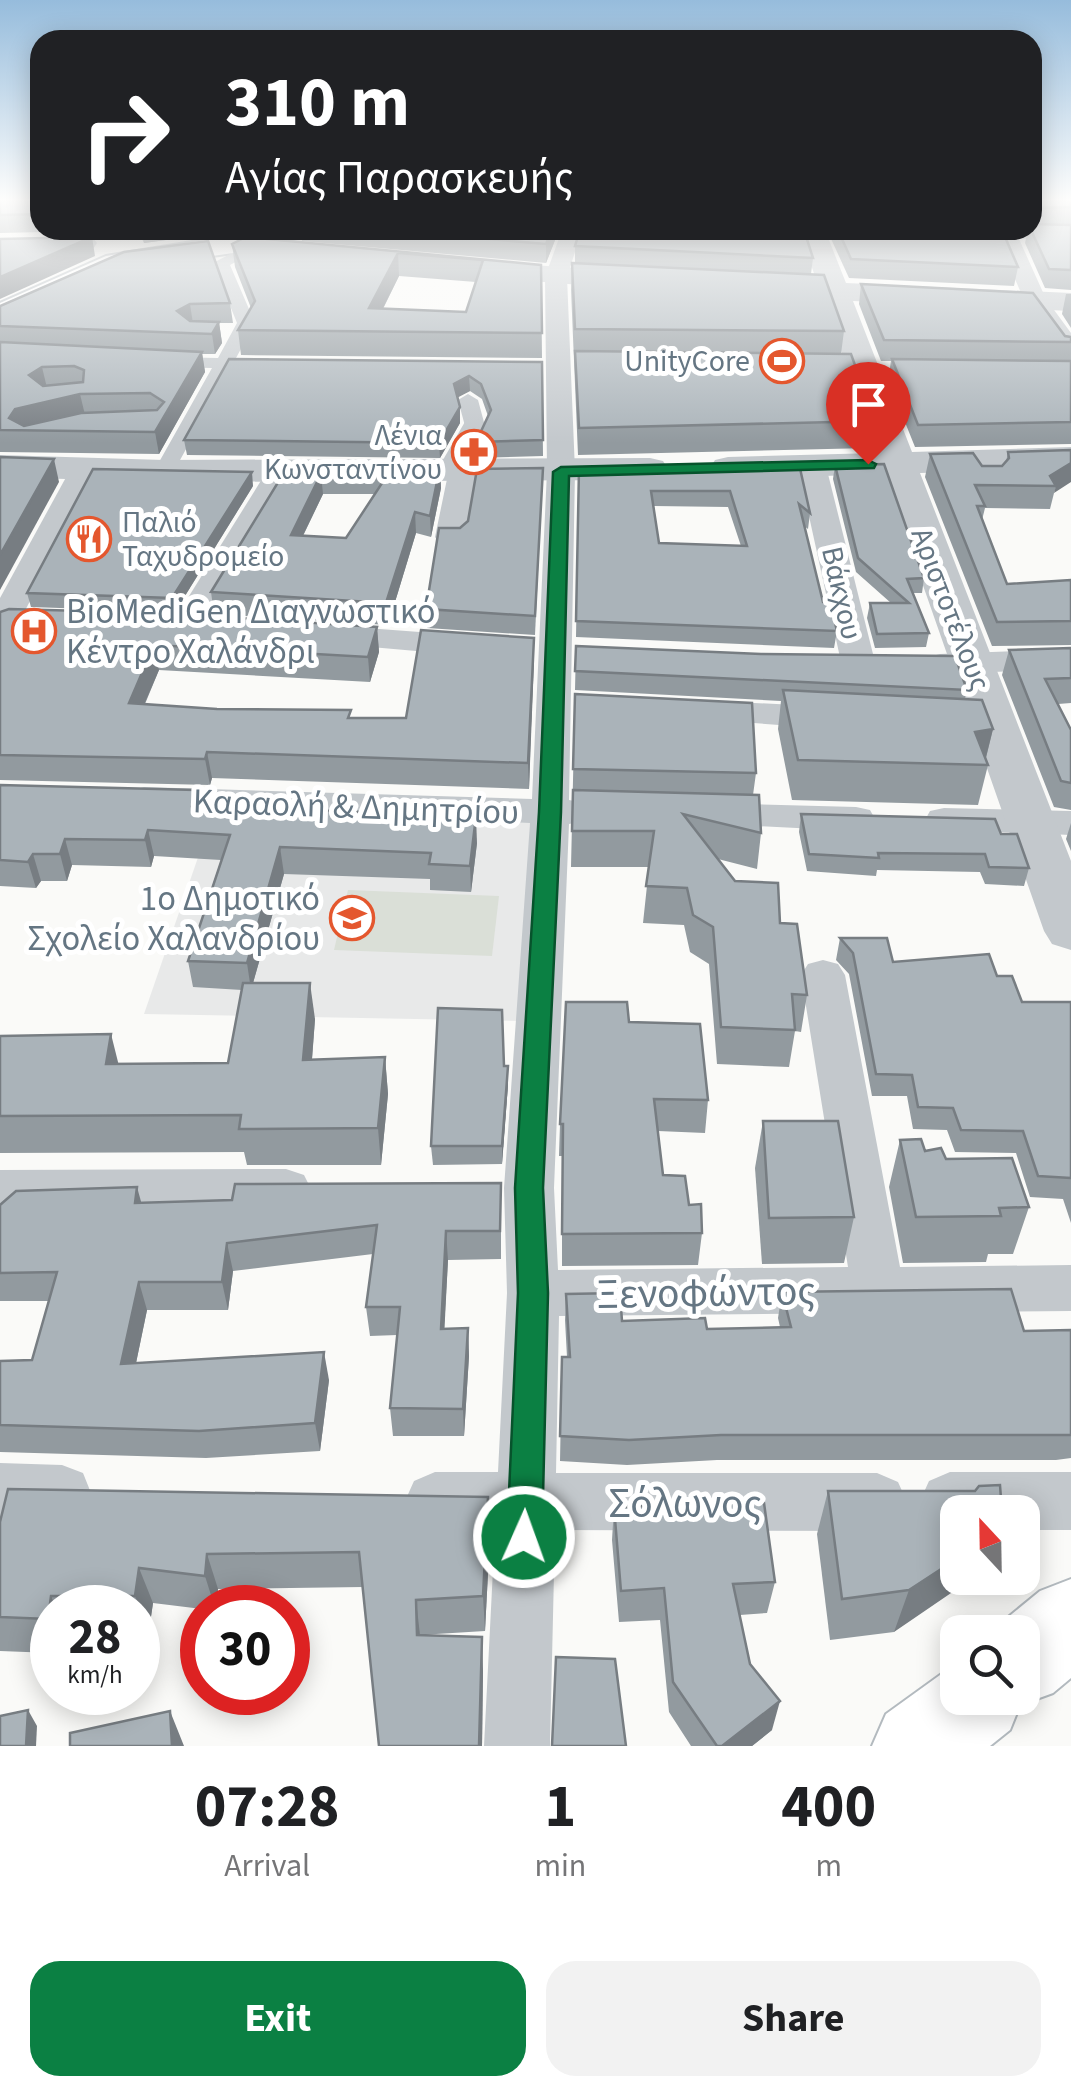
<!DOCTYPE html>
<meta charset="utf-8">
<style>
body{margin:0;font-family:"Source Sans 3",sans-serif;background:#f2f2f2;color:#202124;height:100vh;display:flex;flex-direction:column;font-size:38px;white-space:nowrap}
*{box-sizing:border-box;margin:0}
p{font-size:32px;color:#757577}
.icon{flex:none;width:55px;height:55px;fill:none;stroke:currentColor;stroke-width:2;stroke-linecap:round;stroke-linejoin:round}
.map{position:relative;height:1746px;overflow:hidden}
.drawer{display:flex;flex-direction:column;background:#fff;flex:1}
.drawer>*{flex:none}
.banner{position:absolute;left:30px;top:30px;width:1012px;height:210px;border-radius:30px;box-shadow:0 5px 25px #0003;background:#202124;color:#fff;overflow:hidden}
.needle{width:65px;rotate:338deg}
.controls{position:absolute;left:940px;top:1495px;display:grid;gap:20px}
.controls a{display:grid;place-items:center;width:100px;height:100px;border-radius:20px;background:#fff;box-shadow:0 5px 25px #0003;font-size:50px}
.speed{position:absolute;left:30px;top:1585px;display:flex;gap:20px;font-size:50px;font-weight:700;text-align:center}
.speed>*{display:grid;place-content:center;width:130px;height:130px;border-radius:50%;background:#fff;box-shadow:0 5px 25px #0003;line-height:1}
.speed small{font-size:25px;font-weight:400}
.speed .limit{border:15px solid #d22;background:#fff;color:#111}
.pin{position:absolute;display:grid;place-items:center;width:85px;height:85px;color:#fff;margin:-102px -42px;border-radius:50% 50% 50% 0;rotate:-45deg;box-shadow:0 0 10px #0007}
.pin .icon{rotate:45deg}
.me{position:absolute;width:110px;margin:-55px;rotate:2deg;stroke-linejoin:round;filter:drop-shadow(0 0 8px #0008)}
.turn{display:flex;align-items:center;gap:35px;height:210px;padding:0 30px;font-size:45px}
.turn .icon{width:130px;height:130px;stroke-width:2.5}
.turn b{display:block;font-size:70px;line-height:85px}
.eta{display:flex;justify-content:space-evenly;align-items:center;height:170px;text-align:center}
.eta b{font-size:60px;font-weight:700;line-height:70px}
.action{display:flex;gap:20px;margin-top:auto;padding:20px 30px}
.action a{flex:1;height:115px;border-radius:30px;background:#0b8043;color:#fff;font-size:40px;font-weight:700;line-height:115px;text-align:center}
.action a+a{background:#f2f2f2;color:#202124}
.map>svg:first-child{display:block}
.built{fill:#e8e9e9}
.green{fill:#dadfd7}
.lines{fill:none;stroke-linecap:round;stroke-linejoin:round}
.secondary-casing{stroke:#b3babf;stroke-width:4}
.pedestrian{fill:#c3c8cc;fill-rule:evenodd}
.minor{fill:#c3c8cc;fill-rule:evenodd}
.tertiary{fill:#c3c8cc;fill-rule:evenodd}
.secondary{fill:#fff;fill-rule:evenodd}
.wall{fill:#929a9f;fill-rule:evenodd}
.shaded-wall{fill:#777d82}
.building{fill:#aab3b9;stroke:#777d82;stroke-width:2.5;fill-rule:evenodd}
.route{fill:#0b8043;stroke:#07532c;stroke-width:2.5}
.labels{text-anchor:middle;stroke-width:10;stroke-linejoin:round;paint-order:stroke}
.far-poi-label{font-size:30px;fill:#657683;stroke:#fff;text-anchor:end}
.far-street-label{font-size:30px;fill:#657683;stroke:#fff}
.poi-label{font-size:35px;fill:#657683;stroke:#fff;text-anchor:start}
.street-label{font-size:35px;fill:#657683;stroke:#fff}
.near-street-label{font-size:42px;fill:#657683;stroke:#fff}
</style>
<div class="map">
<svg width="1071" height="1746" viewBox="0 0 1071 1746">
<rect width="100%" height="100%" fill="#fafaf8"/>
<!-- built -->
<path class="built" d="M214,811L530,823L525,1021L144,1014Z"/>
<!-- green -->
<path class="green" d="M348,890L499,896L492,956L334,950Z"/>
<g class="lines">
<defs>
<g id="secondary">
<path d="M266,230H308L304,236L255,250L126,268L0,325V303L106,256Z"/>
<path d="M1071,1579V1678L1053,1693L1020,1705L1010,1730L990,1746H872L886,1714L958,1662V1698H1022V1632H990L1040,1591Z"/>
</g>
</defs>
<!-- secondary casing -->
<use href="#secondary" class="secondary-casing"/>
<!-- pedestrian -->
<g class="pedestrian">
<path d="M251,243L259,248L257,251L230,265L255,323L236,358H268L277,364L268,370L230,369L174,471L164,477L157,475L154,471L212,368L164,367L155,362L164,357L218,358L237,323L213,263Z"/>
<path d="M468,394L478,400L485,426L482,430L475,432L465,426L458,400Z"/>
</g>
<!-- minor -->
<g class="minor">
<path d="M1032,227L1071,228V240L1019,239L1046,299L1071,333V356L1063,354L1024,300L998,239L868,236L858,230Z"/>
<path d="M562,230H582L567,277L575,471L569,800L589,804L595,812L589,820L569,824L554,1188L558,1270L848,1267L801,975L808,964L823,960L838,964L845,975L900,1267L1071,1265V1311L559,1316L556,1473H877L898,1482L907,1502L898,1522L877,1531L555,1530L550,1746H484L495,1530H435L414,1521L405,1501L414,1481L435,1472H498L507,1293L504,1188L530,823L144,811L131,807L125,799L131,791L144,787L532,799L547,471L545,277Z"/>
<path d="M475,418L488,426L468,465L476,472L465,537L461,543H439L435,537L447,479L436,472L466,420Z"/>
<path d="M812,458L826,466L875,662L870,669H846L841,662L798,466Z"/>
<path d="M84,462L98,470L16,628L11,635L0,638V598L70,470Z"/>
<path d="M281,463L295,471L203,625L198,632H176L171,625L267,471Z"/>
<path d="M326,625L473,636L485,639L490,646L485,653L473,656L314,642L310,635L314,628Z"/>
<path d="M1071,649V669L940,674L928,671L923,664L928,657L940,654Z"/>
<path d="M697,700L834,707L846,711L852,718L846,725L834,729L685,718L679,711L685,704Z"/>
<path d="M709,803L856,807L870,810L875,819L870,828L856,831L695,823L690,815L695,807Z"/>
<path d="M944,808L1071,811V835L930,829L925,820L930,811Z"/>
<path d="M286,1169L304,1175L311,1189L304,1203L286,1209L0,1210V1170Z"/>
<path d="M0,1463L62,1465L83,1473L91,1493L83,1513L62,1521L0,1519Z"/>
<path d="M950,1472H1071V1530H1022V1512H958V1530L929,1521L920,1501L929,1481Z"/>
</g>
<!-- tertiary -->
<g class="tertiary">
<path d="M60,230H87L97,243L93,249H73Z"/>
<path d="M799,230H825L846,283L1071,293V311L853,301L912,452L1071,447V469L920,473L1071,861V950L1052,944L1044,931L884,474L728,479L715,476L710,468L715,460L728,457L877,453L823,300L758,297L748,294L743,288L748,282H817Z"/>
<path d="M468,261L640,272L650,275L654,281L650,287L640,290L458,275L454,269L458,263Z"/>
<path d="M0,455L164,460L650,458L663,461L668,469L663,477L650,480L164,482L0,477Z"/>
</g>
<!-- secondary -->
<use href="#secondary" class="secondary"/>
</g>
<!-- wall -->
<g class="wall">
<path d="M0,199H40V230H239L144,243L140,235L127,230L0,233Z"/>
<path d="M1032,199H1071V290L1045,288L1025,243L1028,230H1032Z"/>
<path d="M300,230H559L546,263L302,241Z"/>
<path d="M827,230H1002L1018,267L1014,286L849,278Z"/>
<path d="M246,237L541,265L542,358L241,355L238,330L251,308L235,267L232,244ZM399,276L476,282L466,312L383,309Z"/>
<path d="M575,246L813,258L811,274L844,331L841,354L875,421L871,448L578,455L571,290L572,263H575Z"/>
<path d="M861,284L1065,336L1071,342V444L915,447L888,380L891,361H881L859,304Z"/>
<path d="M1066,294H1071V328L1062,314Z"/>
<path d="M230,303L233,323H219L222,343L215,354H202L205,372L159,454L0,452V306Z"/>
<path d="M229,359L542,362L543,456L476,458V442L488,416L482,399L470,391L457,397L460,423L440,458L187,455L184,440Z"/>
<path d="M1071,450L1054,493L1050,509L985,508L982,520L1007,584L1071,580V645L992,646L925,477L930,454L982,466H1002L1006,462L1008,452Z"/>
<path d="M799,464L810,513L808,529L804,526L823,602L837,631L834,648L576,637L579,469ZM654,506L728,507L741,546L659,543Z"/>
<path d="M835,465L924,578L922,593H913L929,633L926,647L875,648L867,618L870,603H891L856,572L833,479Z"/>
<path d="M288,466L440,467L441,488L431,537L416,533L388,625L214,614L211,592ZM323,494H375L346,538L303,536Z"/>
<path d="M543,468L535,635L427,628L426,609Z"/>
<path d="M253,486L175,612L31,607L27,593Z"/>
<path d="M0,612L377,627L379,652L370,682L159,670L145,704L351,718H406L534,638L529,789L212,778L210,785L0,780Z"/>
<path d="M576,646L967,690L965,699L993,729L986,758L988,765L978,805L792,800L778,729L781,701L575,690Z"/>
<path d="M1071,648V703L1058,704L1071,730V810L1054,807L1002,675L1009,650Z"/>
<path d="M575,694L756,773L753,795L761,833L757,869L718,859L735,881L780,923L807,995L801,1032L795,1031L789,1067L717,1064L709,964L690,952L684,925L643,923L649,867H571Z"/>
<path d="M0,785L199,807L477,843L471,892L430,890V879L284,874L253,983L315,1019L312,1060L385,1057L388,1094L381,1165H247L244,1152L0,1153V1036L119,1064L228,1063L242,990L193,987L188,961L221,860L154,856L151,867L72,865L67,881H41L36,888L0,886Z"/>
<path d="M801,814L1001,834L1029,868L1024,886L985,884L980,872L877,870L876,876L807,871L799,832Z"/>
<path d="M1071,823V851L1066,839Z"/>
<path d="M840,938L893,962L997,976L1022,1002H1071V1223L1063,1199L1030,1197L1016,1153L955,1152L947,1130L913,1129L907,1096H872L849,974L836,960Z"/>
<path d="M629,1022L708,1100L705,1133L658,1131L663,1175L689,1205L702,1233L698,1265L562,1266V1156H559L560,1124Z"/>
<path d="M508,1085L502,1164L433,1165L431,1146Z"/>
<path d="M763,1121L854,1217L844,1263L762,1264L755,1168Z"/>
<path d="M900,1140L946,1159L1029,1207L1013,1254H988L986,1262L903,1263L889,1187Z"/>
<path d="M142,1203L501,1212V1259L448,1260L444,1329L468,1328L469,1356L464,1436H393L390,1408L397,1335L370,1336L366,1307L373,1254L233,1271L228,1310H147L136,1363L329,1380L320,1451L206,1458L0,1452V1361L32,1360L49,1301H0V1205Z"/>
<path d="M782,1292L1024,1331L1071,1330V1458L1056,1460H717L627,1465L560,1461L562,1357H567L565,1320L566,1294L622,1321L707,1329L780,1327L778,1318Z"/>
<path d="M828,1491L1002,1512L894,1632L830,1640L817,1534Z"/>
<path d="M488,1497L490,1534L485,1631L420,1635L483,1671L482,1746L363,1587L218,1589L216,1608H202V1609L153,1603L149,1630H138V1608H52V1653L0,1651V1522Z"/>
<path d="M614,1507L775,1582L767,1613L740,1615L750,1664L772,1730L752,1746H691L669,1712L660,1620L619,1622L612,1540Z"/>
</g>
<!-- shaded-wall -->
<g class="shaded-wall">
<path d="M142,230H239L144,243Z"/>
<path d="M552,230H559L546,263V244Z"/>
<path d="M92,237L95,256L0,299V277Z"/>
<path d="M398,253L399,276L371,332L369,308Z"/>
<path d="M190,304L193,324L177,311Z"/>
<path d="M219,322L222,343L215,354L212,334Z"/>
<path d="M202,352L205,372L159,454L155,432Z"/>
<path d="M42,367L47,388L33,397L29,375Z"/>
<path d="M469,376L470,391L455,399L454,384Z"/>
<path d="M80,394L85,415L20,431L9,418L15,409Z"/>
<path d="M460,407V423L440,458L439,443Z"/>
<path d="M54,459L59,482L0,590V555Z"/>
<path d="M1071,463V482L1054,493L1056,486L1050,476Z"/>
<path d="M440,467L441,488L431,537L430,516Z"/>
<path d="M252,472L253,486L175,612L172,598Z"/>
<path d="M321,474L323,494L293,556L291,535Z"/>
<path d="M415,512L416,533L388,625L386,603Z"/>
<path d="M377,627L379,652L370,682L368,657Z"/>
<path d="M534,638V662L529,789L528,763Z"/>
<path d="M154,645L159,670L134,728L129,703Z"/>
<path d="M993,729L984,765L975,732Z"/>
<path d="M207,752L212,778L210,785L205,759Z"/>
<path d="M196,790L201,816L192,806Z"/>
<path d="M476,816L477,843L471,892L470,866Z"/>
<path d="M148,830L154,856L151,867L145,840Z"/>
<path d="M65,839L72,865L67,881L60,854Z"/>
<path d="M280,847L284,874L251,990L247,963Z"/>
<path d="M33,854L41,881L36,888L28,862Z"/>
<path d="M310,983L315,1019L309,1097L303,1060Z"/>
<path d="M111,1034L120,1070L106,1064Z"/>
<path d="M385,1057L388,1094L381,1165L378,1128Z"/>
<path d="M508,1066V1085L502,1164V1146Z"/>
<path d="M137,1187L145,1216L135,1203Z"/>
<path d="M446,1231L448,1260L443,1357L441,1329Z"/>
<path d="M227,1243L233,1271L228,1310L222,1282Z"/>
<path d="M139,1282L147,1310L130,1392L121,1364Z"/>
<path d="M468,1328L469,1356L464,1436L463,1409Z"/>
<path d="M324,1352L329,1380L320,1451L315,1423Z"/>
<path d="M488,1497L490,1534L485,1631L483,1596Z"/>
<path d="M207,1554L218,1589L216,1608H215L205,1576Z"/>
<path d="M958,1558V1578H973L894,1632L909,1590Z"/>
<path d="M139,1568L153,1603L149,1630L135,1596Z"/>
<path d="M51,1596L56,1608H52V1628L48,1619Z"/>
<path d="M416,1600L420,1635H417Z"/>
<path d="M482,1637L483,1671L482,1746H479Z"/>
<path d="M780,1701L772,1730L752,1746H722Z"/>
<path d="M28,1710L37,1726L36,1746H26Z"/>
<path d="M170,1711L184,1746H172Z"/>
</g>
<!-- building -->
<g class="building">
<path d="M0,199H40V214L0,215Z"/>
<path d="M1032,199H1071V207L1032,208Z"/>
<path d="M1032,224L1071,225V270L1049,269L1031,230Z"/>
<path d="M387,230H552L546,244Z"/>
<path d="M580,230H804L813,258L575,246Z"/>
<path d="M838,230H1002L1018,267L851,259Z"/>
<path d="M92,237L0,277V239Z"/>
<path d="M246,237L541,265L542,333L238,330L255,301L232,244ZM398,253L483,260L466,312L369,308Z"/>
<path d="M208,241L230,303L190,304L177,311L190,321L219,322L212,334L0,326V306L124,252Z"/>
<path d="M572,263L824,275L844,331L575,329Z"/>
<path d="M861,284L1033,293L1065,336L1071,337V342L884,340Z"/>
<path d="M0,342L202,352L155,432L0,430ZM74,366L84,370L83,382L43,386L29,375L42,367ZM150,393L164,402L157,410L81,413L24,426L9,418L15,409L80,394Z"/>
<path d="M575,351L851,354L875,421L579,428Z"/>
<path d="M229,359L542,362L543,440L476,442L491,410L481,384L469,376L454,384L460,407L439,443L184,440Z"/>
<path d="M892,359L1071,361V422L918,425Z"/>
<path d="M1071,450V463L1050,476L1056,486L975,485L985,506H977L1007,584L1071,580V621L997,622L930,454L973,453L982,466H1002L1009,458L1008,452Z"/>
<path d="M0,457L54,459L0,555Z"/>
<path d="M799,464L810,513L799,504L823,602H830L837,631L576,621L579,469ZM651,491H730L747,546L659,543Z"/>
<path d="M884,464L924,578L907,579L929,633L877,634L870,603H909L858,558L835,465Z"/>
<path d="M288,466L440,467L430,516L415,512L386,603L211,592ZM321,474H388L346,538L291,535Z"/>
<path d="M543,468L535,616L426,609L439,528H460L468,521L477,469Z"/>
<path d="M93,469L252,472L172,598L27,593Z"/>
<path d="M9,609L161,613L377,627L368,657L154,645L129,703L217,709L351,710L348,718H406L421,630L534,638L528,763L207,752L205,759L0,755V612Z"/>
<path d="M576,646L761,654L955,656L967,690L575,671Z"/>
<path d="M1071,648V678L1045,679L1071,730V783L1061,781L1009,650Z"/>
<path d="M783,690L982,700L993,729L975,732L988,765L798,760Z"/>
<path d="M575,694L752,703L756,773L573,769Z"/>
<path d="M0,785L196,790L192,806L476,816L470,866L429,864L431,853L280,847L247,963L188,961L230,835L148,830L145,840L65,839L60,854H33L28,862L0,860Z"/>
<path d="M573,790L759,795L761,833L683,814L735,881L778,883L780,923L797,924L807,995L792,994L795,1030L721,1027L713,927L693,915L687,888L646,886L654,831H572Z"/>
<path d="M801,814L995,819L1001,834H1017L1029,868L989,867L985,854L878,853L879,858L809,854Z"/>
<path d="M840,938H887L893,962L989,954L997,976H1012L1022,1002H1071V1178L1038,1176L1023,1131L961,1130L953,1108L918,1107L912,1075L876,1074L853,953Z"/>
<path d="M243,983H310L303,1060L385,1057L378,1128L239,1129L241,1115L0,1116V1036L111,1034L106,1064L228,1063Z"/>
<path d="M566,1002H627L629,1022L700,1024L708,1100L654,1099L663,1175L685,1176L689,1205L701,1204L702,1233L562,1234L563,1124H560Z"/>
<path d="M438,1008L502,1010L504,1066H508L502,1146H431Z"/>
<path d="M763,1121H838L854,1217L769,1218Z"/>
<path d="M921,1139L925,1151L941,1148L946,1159L1012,1158L1029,1207L999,1208L1001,1216L916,1217L900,1140Z"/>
<path d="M501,1183L500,1231H446L441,1329L468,1328L463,1409L390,1408L400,1307H366L377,1225L227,1243L222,1282H139L121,1364L324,1352L315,1423L199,1431L0,1425V1361L32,1360L57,1272L0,1273V1205L16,1191L137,1187L135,1203L232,1200L235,1184Z"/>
<path d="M1011,1289L1024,1331L1071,1330V1435H721L629,1440L560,1436L562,1357H570L566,1294L620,1293L622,1321L705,1318L707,1329L791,1327L782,1292Z"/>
<path d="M1000,1485L1002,1512H958V1558L909,1590L842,1599L828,1491H975L979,1486Z"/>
<path d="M8,1489L488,1497L483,1596L416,1600L417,1635L482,1637L479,1746H379L359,1552L207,1554L205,1576L139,1568L135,1596H51L48,1619L0,1617V1522Z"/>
<path d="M764,1503L775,1582L733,1584L750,1664L780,1701L722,1746H717L673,1682L664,1588L621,1591L614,1507Z"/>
<path d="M556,1657L615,1659L626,1746H552Z"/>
<path d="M28,1710L26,1746H0V1716Z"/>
<path d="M170,1711L172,1746H70V1733Z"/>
</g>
<!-- sky -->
<linearGradient id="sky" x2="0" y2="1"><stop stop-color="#96bcdc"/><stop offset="0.45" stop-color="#fdfdfc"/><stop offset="1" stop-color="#fdfdfc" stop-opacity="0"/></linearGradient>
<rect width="1071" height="443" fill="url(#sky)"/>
<!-- route -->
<path class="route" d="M868,460L876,464L874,468L569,476L561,812L543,1188L548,1293L542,1537L537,1549L524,1554L512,1549L507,1537L518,1293L515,1188L539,812L553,472L561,467Z"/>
<!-- icons -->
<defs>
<symbol id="stadium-ring" viewBox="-11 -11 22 22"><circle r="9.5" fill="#fff" stroke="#e4572e" stroke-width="1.5"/><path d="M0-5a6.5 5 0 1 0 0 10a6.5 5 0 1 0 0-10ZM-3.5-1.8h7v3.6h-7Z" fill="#e4572e"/></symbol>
<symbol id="pharmacy-ring" viewBox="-11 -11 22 22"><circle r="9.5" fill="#fff" stroke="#e4572e" stroke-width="1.5"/><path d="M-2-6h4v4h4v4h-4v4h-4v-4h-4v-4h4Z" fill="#e4572e"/></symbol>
<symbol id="restaurant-ring" viewBox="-11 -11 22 22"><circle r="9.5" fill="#fff" stroke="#e4572e" stroke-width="1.5"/><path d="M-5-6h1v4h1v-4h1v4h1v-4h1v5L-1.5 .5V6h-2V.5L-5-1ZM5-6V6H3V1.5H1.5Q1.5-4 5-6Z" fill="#e4572e"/></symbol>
<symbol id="hospital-ring" viewBox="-11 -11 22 22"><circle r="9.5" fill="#fff" stroke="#e4572e" stroke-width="1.5"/><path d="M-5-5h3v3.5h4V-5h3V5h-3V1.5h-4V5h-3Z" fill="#e4572e"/></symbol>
<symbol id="school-ring" viewBox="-11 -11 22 22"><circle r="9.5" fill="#fff" stroke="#e4572e" stroke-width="1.5"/><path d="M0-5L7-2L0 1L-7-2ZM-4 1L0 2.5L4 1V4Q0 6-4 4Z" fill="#e4572e"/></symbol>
</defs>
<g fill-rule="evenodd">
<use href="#stadium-ring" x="757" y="336" width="50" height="50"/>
<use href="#pharmacy-ring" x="449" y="427" width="50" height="50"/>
<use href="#restaurant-ring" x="64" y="514" width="50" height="50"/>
<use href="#hospital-ring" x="9" y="606" width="50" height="50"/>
<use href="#school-ring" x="327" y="893" width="50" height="50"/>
</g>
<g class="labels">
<!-- far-poi labels -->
<g class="far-poi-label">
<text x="750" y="371">UnityCore</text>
<text x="442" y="445">Λένια<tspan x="442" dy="34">Κωνσταντίνου</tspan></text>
<text x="122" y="532" text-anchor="start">Παλιό<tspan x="122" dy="34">Ταχυδρομείο</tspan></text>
</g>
<!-- far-street labels -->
<g class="far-street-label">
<text transform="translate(842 593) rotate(77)" y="10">Βάκχου</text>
<text transform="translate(951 609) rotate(69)" y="10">Αριστοτέλους</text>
</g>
<!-- poi labels -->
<g class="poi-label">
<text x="66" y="623">BioMediGen Διαγνωστικό<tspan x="66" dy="40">Κέντρο Χαλάνδρι</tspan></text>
<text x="320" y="910" text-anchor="end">1ο Δημοτικό<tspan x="320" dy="40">Σχολείο Χαλανδρίου</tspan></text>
</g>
<!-- street labels -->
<g class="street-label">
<text transform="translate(356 806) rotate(2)" y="12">Καραολή &amp; Δημητρίου</text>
</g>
<!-- near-street labels -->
<g class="near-street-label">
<text transform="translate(706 1291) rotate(-1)" y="15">Ξενοφώντος</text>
<text x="685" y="1517">Σόλωνος</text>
</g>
</g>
</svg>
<div class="controls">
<a><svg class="needle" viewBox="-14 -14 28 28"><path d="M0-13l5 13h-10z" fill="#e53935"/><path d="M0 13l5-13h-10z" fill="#757577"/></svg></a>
<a><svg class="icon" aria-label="search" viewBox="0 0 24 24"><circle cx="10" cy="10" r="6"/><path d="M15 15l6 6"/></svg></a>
</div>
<div class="speed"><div>28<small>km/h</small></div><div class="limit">30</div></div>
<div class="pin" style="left:868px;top:464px;background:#d93025"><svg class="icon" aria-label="arrive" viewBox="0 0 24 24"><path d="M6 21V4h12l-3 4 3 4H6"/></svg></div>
<svg class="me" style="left:524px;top:1537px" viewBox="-20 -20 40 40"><circle r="17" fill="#0b8043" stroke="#fff" stroke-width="3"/><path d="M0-11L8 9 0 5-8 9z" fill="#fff"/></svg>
<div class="banner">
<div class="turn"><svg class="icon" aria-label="right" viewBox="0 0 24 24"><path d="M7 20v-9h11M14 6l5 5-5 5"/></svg><div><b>310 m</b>Αγίας Παρασκευής</div></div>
</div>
</div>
<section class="drawer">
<div class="eta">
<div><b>07:28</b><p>Arrival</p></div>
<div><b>1</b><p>min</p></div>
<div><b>400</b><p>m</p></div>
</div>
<div class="action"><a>Exit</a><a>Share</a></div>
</section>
